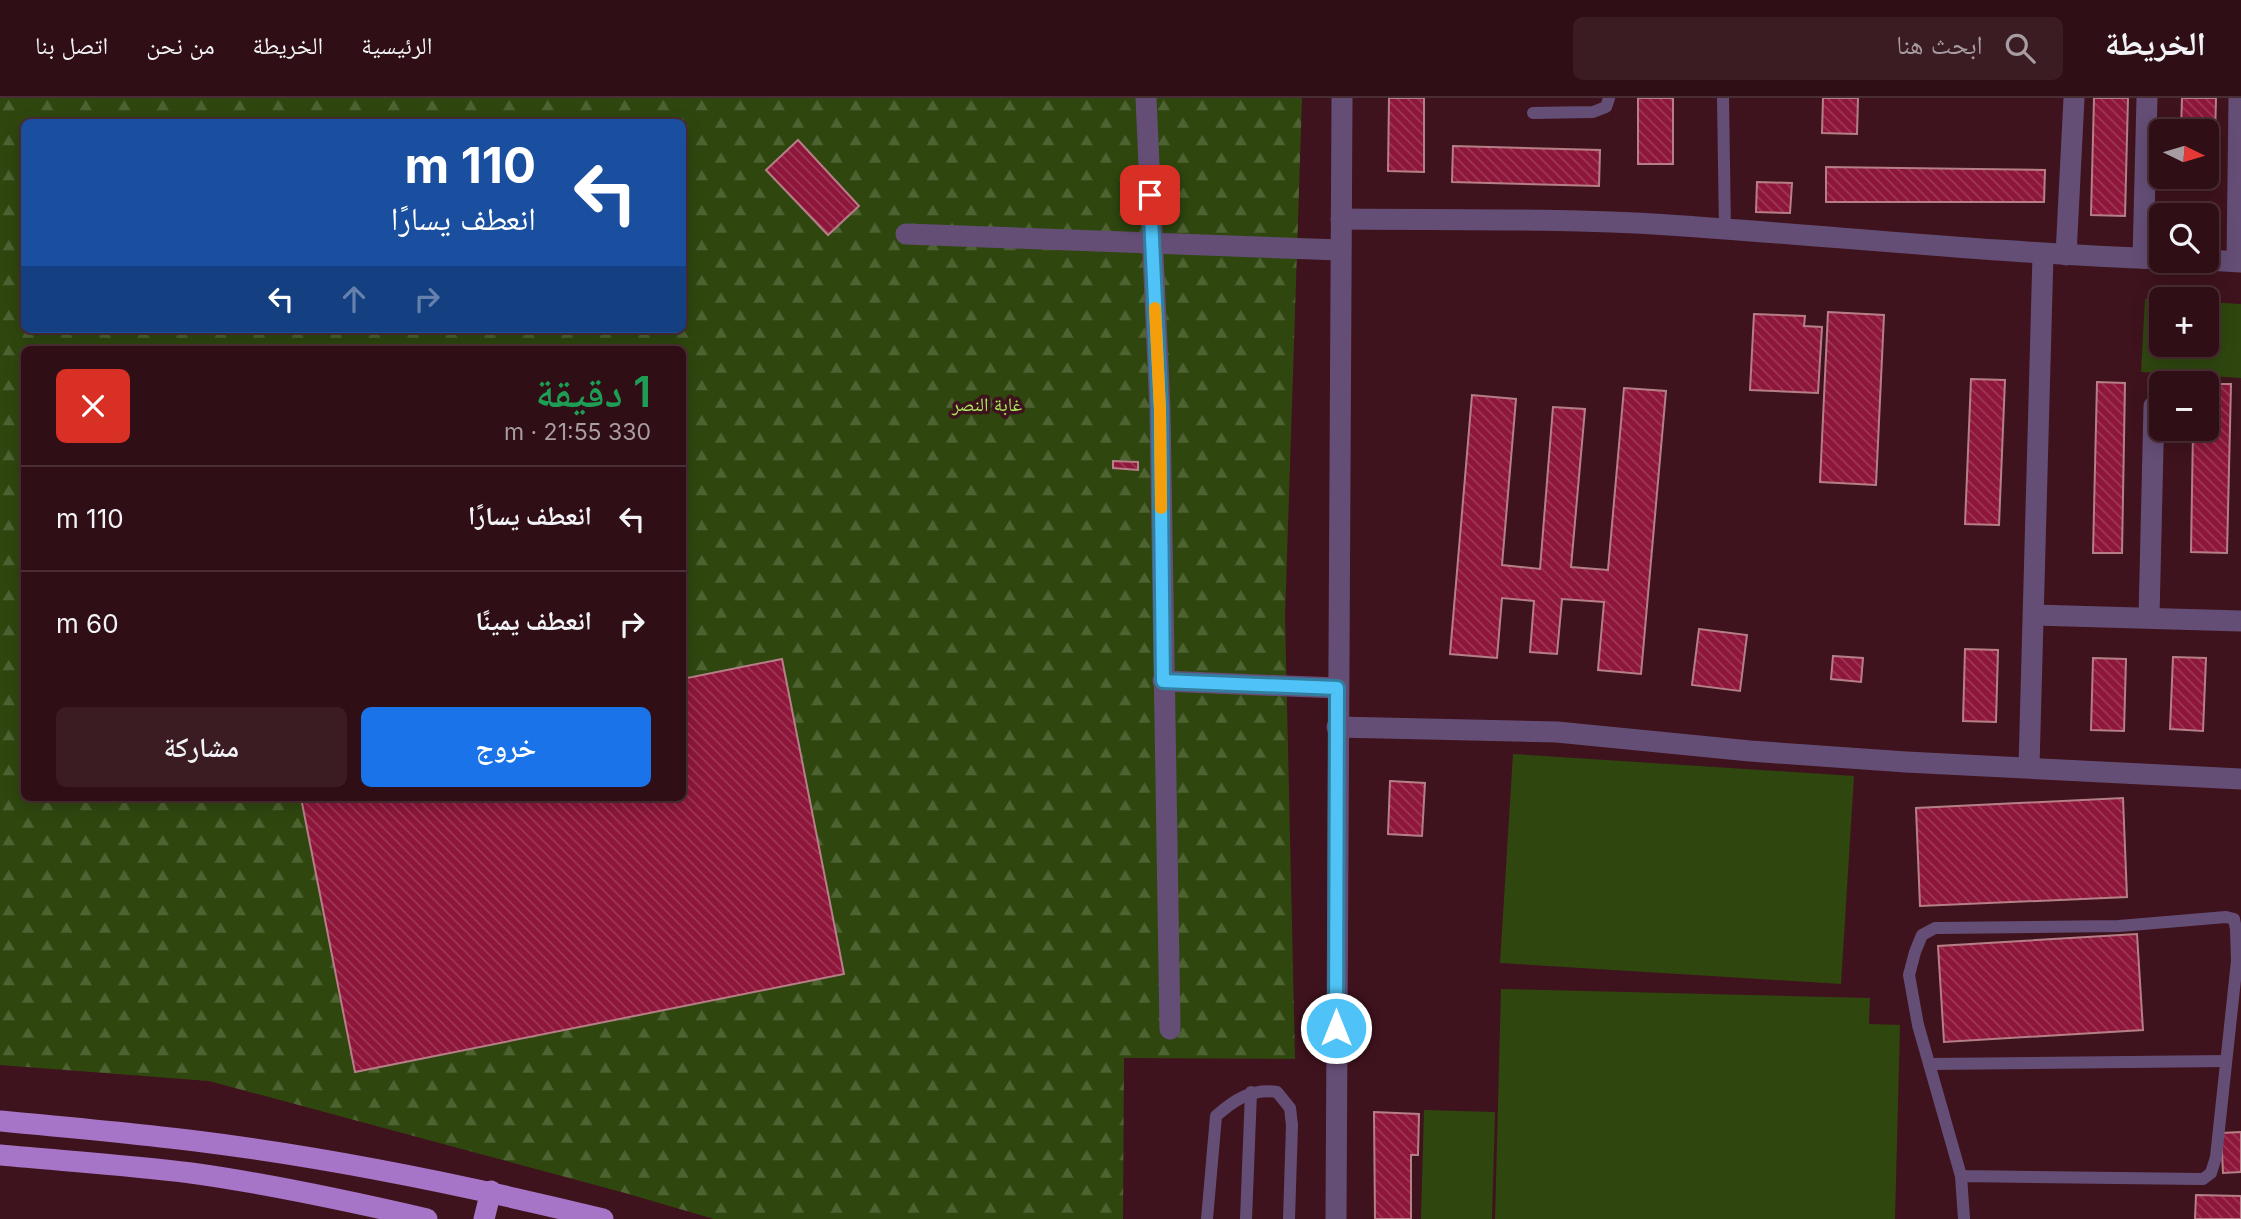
<!DOCTYPE html>
<html lang="ar">
<meta charset="utf-8">
<style>
body{margin:0;font-family:Inter,"Noto Naskh Arabic",sans-serif;background:#3b1c23;color:#f1f3f6;direction:rtl;height:100vh;display:flex;flex-direction:column;font-size:26px;white-space:nowrap}
*{box-sizing:border-box;margin:0}
p{font-size:23px;color:#a79ca1}
.icon{flex:none;width:38px;height:38px;fill:none;stroke:currentColor;stroke-width:2;stroke-linecap:round;stroke-linejoin:round}
.map{position:relative;flex:1;overflow:hidden;direction:ltr}
.details{position:absolute;left:21px;top:248px;width:665px;height:455px;display:flex;flex-direction:column;background:#2f0e16;border-radius:10px;box-shadow:0 4px 18px #0003,0 0 0 2px #4a2e35;direction:rtl}
.details>*{flex:none}
.banner{position:absolute;left:21px;top:21px;width:665px;height:214px;border-radius:10px;box-shadow:0 4px 18px #0003,0 0 0 2px #4a2e35;direction:rtl;background:#1a4fa0;color:#fff;overflow:hidden}
.needle{width:46px;rotate:95deg}
.buttons{position:absolute;left:2149px;top:21px;display:grid;gap:14px}
.buttons a{display:grid;place-items:center;width:70px;height:70px;border-radius:10px;background:#2f0e16;box-shadow:0 4px 18px #0003,0 0 0 2px #4a2e35;font-size:35px}
.pin{position:absolute;display:grid;place-items:center;width:60px;height:60px;color:#fff;margin:-30px;border-radius:14px;box-shadow:0 4px 10px #0006}
.me{position:absolute;width:77px;margin:-38px;rotate:0deg;stroke-linejoin:round;filter:drop-shadow(0 0 5px #0008)}
.turn{display:flex;align-items:center;gap:24px;height:147px;padding:0 35px;font-size:32px}
.turn .icon{width:91px;height:91px;stroke-width:2.5}
.turn b{display:block;font-size:49px;line-height:60px}
.lanes{display:flex;align-items:center;height:66px;padding:0 35px;background:#0003;justify-content:center;gap:35px;direction:ltr}
.lanes .off{opacity:.35}
.round{display:grid;place-items:center;flex:none;width:74px;height:74px;border-radius:10px;background:#3b1c23}
.overview{display:flex;align-items:center;justify-content:space-between;height:119px;padding:0 35px}
h1{font-size:42px;font-weight:600;line-height:52px;color:#1e9e55}
.cta{display:flex;gap:14px;margin-top:auto;padding:14px 35px}
.cta a{flex:1;height:80px;border-radius:10px;background:#1a73e8;color:#fff;font-size:28px;font-weight:600;line-height:80px;text-align:center}
.cta a+a{background:#3b1c23;color:#f1f3f6}
ul{padding:0;list-style:none}
li{display:flex;align-items:center;gap:21px;height:105px;padding:0 35px;border-top:2px solid #4a2e35}
li div{flex:1}
li b{display:block;font-size:26px}
li em{font-style:normal}
header{display:flex;align-items:center;gap:42px;box-sizing:border-box;height:98px;padding:0 35px;background:#2f0e16;border-bottom:2px solid #4a2e35}
header strong{font-size:33px}
nav{display:flex;gap:38px;margin-inline-start:auto;font-size:24px}
.search{width:490px;height:63px;background:#3b1c23;display:flex;align-items:center;gap:18px;box-sizing:border-box;padding:0 24px;border-radius:10px;color:#a79ca1;font-size:26px}
.map>svg:first-child{display:block}
.forest{fill:url(#forest-firs);fill-rule:evenodd}
.garden{fill:#2f470f}
.building{fill:url(#building-back-hatch);stroke:#b67f87;stroke-width:2}
.lines{fill:none;stroke-linecap:round;stroke-linejoin:round}
.service{stroke:#654e76;stroke-width:12}
.minor{stroke:#654e76;stroke-width:21}
.tertiary{stroke:#654e76;stroke-width:21}
.primary{stroke:#a675c8;stroke-width:21}
.route-casing{stroke:#337fa1;stroke-width:18}
.route{stroke:#4fc3f7;stroke-width:12}
.slow{stroke:#f59e0b;stroke-width:12}
.labels{text-anchor:middle;stroke-width:7;stroke-linejoin:round;paint-order:stroke}
.park-label{font-size:19px;fill:#aaea5d;stroke:#3f131d}
</style>
<header>
<strong>الخريطة</strong>
<div class="search"><svg class="icon" aria-label="search" viewBox="0 0 24 24"><circle cx="10" cy="10" r="6"/><path d="M15 15l6 6"/></svg>ابحث هنا</div>
<nav><a>الرئيسية</a><a>الخريطة</a><a>من نحن</a><a>اتصل بنا</a></nav>
</header>
<div class="map">
<svg width="2241" height="1121" viewBox="0 0 2241 1121">
<defs>
<pattern id="forest-firs" width="22" height="20" patternUnits="userSpaceOnUse" patternTransform="scale(1.75)"><rect width="22" height="20" fill="#2f470f"/><path d="M5 1l3.5 6h-7zM16 11l3.5 6h-7z" fill="#4e6232"/></pattern>
<pattern id="building-back-hatch" width="6" height="6" patternUnits="userSpaceOnUse" patternTransform="scale(1.75)"><rect width="6" height="6" fill="#8d163a"/><path d="M-1 5l2 2M0 0l6 6M5-1l2 2" fill="none" stroke="#9e3857"/></pattern>
</defs>
<rect width="100%" height="100%" fill="#3f131d"/>
<!-- forest -->
<path class="forest" d="M0,0H1302L1285,518L1295,961L1124,960L1123,1121H714L625,1095L209,983L0,967ZM24,24H682V231H24ZM24,252H682V700H24Z"/>
<!-- garden -->
<g class="garden">
<path d="M2145,201L2161,202V247H2207V204L2241,206V280L2141,274Z"/>
<path d="M1513,656L1854,678L1841,886L1500,865Z"/>
<path d="M1501,891L1870,900L1869,926L1900,927L1895,1121H1495Z"/>
<path d="M1424,1012L1495,1014L1492,1121H1421Z"/>
</g>
<!-- building -->
<g class="building">
<path d="M1389,0H1424V74L1388,73Z"/>
<rect x="1638" y="0" width="35" height="66"/>
<path d="M1823,0H1858L1857,36L1822,35Z"/>
<path d="M2094,0H2128L2125,118L2091,117Z"/>
<path d="M2182,0H2216L2214,82H2180V79H2207V33H2181Z"/>
<path d="M798,42L859,108L828,137L766,72Z"/>
<path d="M1453,48L1600,52L1599,88L1452,84Z"/>
<path d="M1826,69L2045,72L2044,104H1826Z"/>
<path d="M1757,84L1792,85L1790,115L1756,114Z"/>
<path d="M1828,214L1884,217L1876,387L1820,384Z"/>
<path d="M1754,216L1805,218L1804,228L1822,229L1818,295L1750,292Z"/>
<path d="M1971,281L2005,282L1999,427L1965,426Z"/>
<path d="M2097,284L2125,285L2122,455H2093Z"/>
<path d="M2207,286H2231L2227,455L2191,454L2193,331H2207Z"/>
<path d="M1624,290L1666,293L1641,576L1598,572L1604,504L1562,501L1557,556L1530,554L1534,503L1502,500L1497,560L1450,556L1472,297L1516,301L1502,467L1540,471L1553,309L1585,311L1571,469L1608,472Z"/>
<path d="M1113,363L1138,364V372L1113,370Z"/>
<path d="M1699,531L1747,537L1740,593L1692,587Z"/>
<path d="M1965,551L1998,552L1996,624L1963,623Z"/>
<path d="M1833,558L1863,560L1861,584L1831,581Z"/>
<path d="M2173,559L2206,560L2203,633L2170,631Z"/>
<path d="M2093,560L2126,561L2124,633L2091,632Z"/>
<path d="M782,561L844,876L355,974L301,700H682V581Z"/>
<path d="M1390,683L1425,685L1422,738L1388,736Z"/>
<path d="M2123,700L2127,799L1920,808L1916,710Z"/>
<path d="M2137,836L2143,932L1944,944L1938,848Z"/>
<path d="M1374,1014L1419,1016L1418,1057H1411V1121H1375Z"/>
<path d="M2241,1034V1074L2223,1075L2221,1035Z"/>
<path d="M2196,1097L2241,1098V1121H2195Z"/>
</g>
<g class="lines">
<!-- service -->
<g class="service">
<path d="M1723,0L1725,132"/>
<path d="M1533,15L1593,14L1606,9L1609,0"/>
<path d="M1929,966L2226,963"/>
<path d="M1961,1078L2203,1081L2211,1075L2216,1059L2237,863L2236,831L2234,821L2226,819L2119,828L1935,830L1922,837L1915,854L1909,877L1918,927L1961,1078L1964,1121"/>
<path d="M1207,1121L1216,1018C1234,1002 1252,990 1277,994L1290,1010L1292,1027L1289,1121"/>
<path d="M1246,1121L1251,994"/>
</g>
<!-- minor -->
<g class="minor">
<path d="M1146,0L1160,312L1170,931"/>
<path d="M1341,121C1450,122 1560,120 1669,127C1833,138 1997,155 2161,161"/>
<path d="M906,136L1340,152"/>
<path d="M2066,157L2074,0"/>
<path d="M2143,160L2147,0"/>
<path d="M2207,162L2241,164"/>
<path d="M2237,163L2239,0"/>
<path d="M2034,517L2241,523"/>
<path d="M2149,519L2154,308"/>
<path d="M1163,583L1337,590"/>
<path d="M1337,629L1557,634L1750,653L1906,664L2241,681"/>
<path d="M2029,669L2043,156"/>
</g>
<!-- tertiary -->
<path class="tertiary" d="M1336,1121L1342,0"/>
<!-- primary -->
<g class="primary">
<path d="M0,1023C65,1029 131,1035 196,1043C333,1060 469,1088 603,1121"/>
<path d="M0,1057C64,1063 128,1067 191,1075C271,1086 349,1103 427,1121"/>
<path d="M484,1121L491,1093"/>
</g>
</g>
<g class="lines">
<defs>
<path id="route" d="M1150,97L1160,312L1163,583L1337,590L1336,930"/>
</defs>
<!-- route casing -->
<use href="#route" class="route-casing"/>
<!-- route -->
<use href="#route" class="route"/>
<!-- slow -->
<path class="slow" d="M1155,210L1160,312L1161,410"/>
</g>
<g class="labels">
<!-- park labels -->
<g class="park-label">
<text x="987" y="313">غابة النصر</text>
</g>
</g>
</svg>
<div class="buttons">
<a><svg class="needle" viewBox="-14 -14 28 28"><path d="M0-13l5 13h-10z" fill="#e53935"/><path d="M0 13l5-13h-10z" fill="#a79ca1"/></svg></a>
<a><svg class="icon" aria-label="search" viewBox="0 0 24 24"><circle cx="10" cy="10" r="6"/><path d="M15 15l6 6"/></svg></a>
<a>+</a>
<a>−</a>
</div>
<div class="pin" style="left:1150px;top:97px;background:#d93025"><svg class="icon" aria-label="arrive" viewBox="0 0 24 24"><path d="M6 21V4h12l-3 4 3 4H6"/></svg></div>
<svg class="me" style="left:1336px;top:930px" viewBox="-20 -20 40 40"><circle r="17" fill="#4fc3f7" stroke="#fff" stroke-width="3"/><path d="M0-11L8 9 0 5-8 9z" fill="#fff"/></svg>
<div class="banner">
<div class="turn"><svg class="icon" aria-label="left" viewBox="0 0 24 24"><path d="M17 20v-9H6M10 6l-5 5 5 5"/></svg><div><b>110 m</b>انعطف يسارًا</div></div>
<div class="lanes"><svg class="icon" aria-label="left" viewBox="0 0 24 24"><path d="M17 20v-9H6M10 6l-5 5 5 5"/></svg><svg class="icon off" aria-label="ahead" viewBox="0 0 24 24"><path d="M12 20V5M6 11l6-6 6 6"/></svg><svg class="icon off" aria-label="right" viewBox="0 0 24 24"><path d="M7 20v-9h11M14 6l5 5-5 5"/></svg></div>
</div>
<section class="details">
<div class="overview"><div><h1>1 دقيقة</h1><p>330 m · 21:55</p></div><a class="round" style="background:#d93025;color:#fff"><svg class="icon" aria-label="close" viewBox="0 0 24 24"><path d="M6 6l12 12M18 6L6 18"/></svg></a></div>
<ul>
<li><svg class="icon" aria-label="left" viewBox="0 0 24 24"><path d="M17 20v-9H6M10 6l-5 5 5 5"/></svg><div><b>انعطف يسارًا</b></div><em>110 m</em></li>
<li><svg class="icon" aria-label="right" viewBox="0 0 24 24"><path d="M7 20v-9h11M14 6l5 5-5 5"/></svg><div><b>انعطف يمينًا</b></div><em>60 m</em></li>
</ul>
<div class="cta"><a>خروج</a><a>مشاركة</a></div>
</section>
</div>
